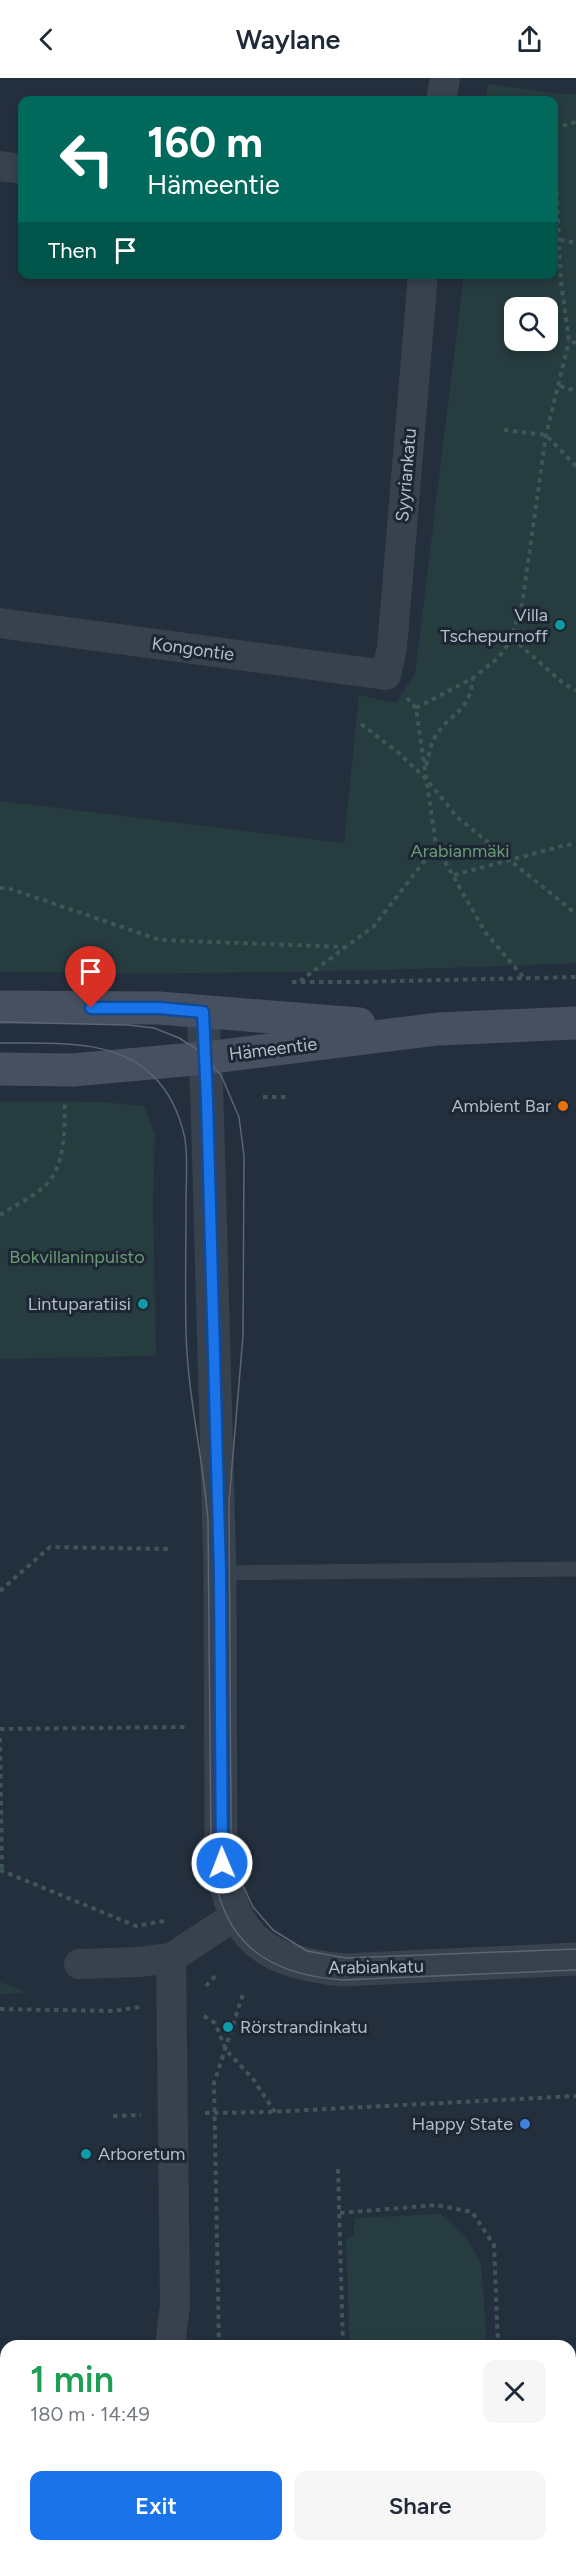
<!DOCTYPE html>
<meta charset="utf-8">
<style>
body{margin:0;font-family:Figtree,sans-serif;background:#f6f6f7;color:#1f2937;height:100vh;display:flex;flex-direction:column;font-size:22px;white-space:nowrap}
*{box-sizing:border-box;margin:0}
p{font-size:20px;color:#747a83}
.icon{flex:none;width:33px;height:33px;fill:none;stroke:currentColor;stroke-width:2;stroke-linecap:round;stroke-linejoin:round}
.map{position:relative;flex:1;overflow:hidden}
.panel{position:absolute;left:0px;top:2262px;width:576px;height:212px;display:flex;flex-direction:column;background:#fff;border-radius:18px 18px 0 0;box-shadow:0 3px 9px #0003}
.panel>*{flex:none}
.banner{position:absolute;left:18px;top:18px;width:540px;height:183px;border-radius:12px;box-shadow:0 3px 9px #0003;background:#00695c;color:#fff;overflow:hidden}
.tools{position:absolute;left:504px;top:219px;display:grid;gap:12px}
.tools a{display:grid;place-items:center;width:54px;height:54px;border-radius:12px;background:#fff;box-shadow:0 3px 9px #0003;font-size:30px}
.pin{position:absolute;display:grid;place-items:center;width:51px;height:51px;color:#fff;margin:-62px -26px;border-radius:50% 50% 50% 0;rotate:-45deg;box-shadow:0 0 6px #0007}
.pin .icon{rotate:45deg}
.me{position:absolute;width:66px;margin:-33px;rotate:359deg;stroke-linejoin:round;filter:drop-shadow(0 0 4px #0008)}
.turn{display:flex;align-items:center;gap:21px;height:126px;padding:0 30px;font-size:27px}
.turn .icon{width:78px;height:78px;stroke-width:2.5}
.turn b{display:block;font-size:42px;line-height:51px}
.then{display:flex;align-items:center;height:57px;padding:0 30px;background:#0003;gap:12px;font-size:22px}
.round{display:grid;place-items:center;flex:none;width:63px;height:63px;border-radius:12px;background:#f6f6f7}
.summary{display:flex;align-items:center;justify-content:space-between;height:102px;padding:0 30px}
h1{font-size:36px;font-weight:600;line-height:45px;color:#1e9e55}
.action{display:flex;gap:12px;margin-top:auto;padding:12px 30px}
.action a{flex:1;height:69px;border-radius:12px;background:#1a73e8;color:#fff;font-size:24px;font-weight:600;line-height:69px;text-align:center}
.action a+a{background:#f6f6f7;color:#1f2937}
header{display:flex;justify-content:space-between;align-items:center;height:78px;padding:0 30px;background:#fff;font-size:27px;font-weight:600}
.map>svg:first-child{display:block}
.green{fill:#263c3f;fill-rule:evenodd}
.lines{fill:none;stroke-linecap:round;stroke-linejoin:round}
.path{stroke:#3f5557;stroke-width:4;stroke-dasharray:4.5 4.5;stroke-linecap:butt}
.service{stroke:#38414e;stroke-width:15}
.minor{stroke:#38414e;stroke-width:30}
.tertiary{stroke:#38414e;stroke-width:33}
.secondary{stroke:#465061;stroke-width:33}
.tram{stroke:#5a6575;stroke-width:1.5}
.route-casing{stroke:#114b97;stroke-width:15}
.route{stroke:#1a73e8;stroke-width:10}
.culture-dot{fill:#0f9aa8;stroke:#1d2633;stroke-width:2}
.food-dot{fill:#e8710a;stroke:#1d2633;stroke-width:2}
.shop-dot{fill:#3f7fe0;stroke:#1d2633;stroke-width:2}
.labels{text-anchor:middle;stroke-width:6;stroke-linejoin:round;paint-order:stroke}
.street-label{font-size:18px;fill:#b4bcc9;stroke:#1d2633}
.poi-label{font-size:18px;fill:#b4bcc9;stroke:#1d2633;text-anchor:end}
.park-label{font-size:18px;fill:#6b9a76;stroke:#1d2633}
</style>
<header><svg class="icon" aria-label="back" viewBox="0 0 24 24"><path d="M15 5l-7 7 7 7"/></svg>Waylane<svg class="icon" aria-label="share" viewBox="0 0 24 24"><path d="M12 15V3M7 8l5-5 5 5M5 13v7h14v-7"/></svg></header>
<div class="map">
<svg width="576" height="2473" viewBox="0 0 576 2473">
<rect width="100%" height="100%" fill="#242f3e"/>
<!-- green -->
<g class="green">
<path d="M488,6L559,16H576V885C384,894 192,897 0,894V723L344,765L359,617L396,625L415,595L464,197L554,196V22H486ZM514,230H548V262H514Z"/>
<path d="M0,1023L101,1024L144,1028L155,1057L153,1127L156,1278L0,1281Z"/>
<path d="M0,1904L29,1915L0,1916Z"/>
<path d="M441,2136L467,2161L481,2184L487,2268H350L346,2162L354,2157V2140Z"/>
<path d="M285,2468H359L360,2473H283Z"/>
<path d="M373,2468H428L429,2473H375Z"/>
</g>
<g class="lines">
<!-- path -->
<g class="path">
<path d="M554,50L576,44"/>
<path d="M554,60L561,204L569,263L576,265"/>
<path d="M560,162L576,165"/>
<path d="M560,308L576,313"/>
<path d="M504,352L546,357L576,388"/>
<path d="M512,560L564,606L576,613"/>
<path d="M416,630L473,600L498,580L510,564L522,527L546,357L569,263"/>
<path d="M361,646L400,676L427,702L457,739L576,836"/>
<path d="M426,687C429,678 430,667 435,659C452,632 469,636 473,600"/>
<path d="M436,768L485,854L524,900"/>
<path d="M454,797L566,767L576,766"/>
<path d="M0,810H8L160,862L345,869"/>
<path d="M300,903L374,848L436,768L416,630L407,620"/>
<path d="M292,904H357L576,899"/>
<path d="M263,1019H290"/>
<path d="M0,1137C15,1127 39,1117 50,1102C66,1081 64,1050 65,1025"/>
<path d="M0,1513L50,1469L168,1471"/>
<path d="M0,1651L185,1649"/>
<path d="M0,1660L2,1793"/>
<path d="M0,1792L136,1848L164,1843"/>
<path d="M206,1908L217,1896"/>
<path d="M0,1931L113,1933L140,1929"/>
<path d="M204,1938L215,1945L226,1972L253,2001L275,2034"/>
<path d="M205,2035L269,2034L576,2018"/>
<path d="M113,2038L141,2037"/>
<path d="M338,2091L343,2268"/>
<path d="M340,2135L436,2127L472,2134L494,2167L498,2268"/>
<path d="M219,2268L214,2005L244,1913"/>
<path d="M365,2468L367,2473"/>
<path d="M434,2468V2473"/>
<path d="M154,2473L156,2468"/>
<path d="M278,2473L280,2468"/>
<path d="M457,2473L458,2468"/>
</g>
<!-- service -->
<path class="service" d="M220,1495L576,1491"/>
<!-- minor -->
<g class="minor">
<path d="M441,22L445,0"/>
<path d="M0,88L22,91"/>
<path d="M0,545L386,597L392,570L423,196"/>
<path d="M79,1886L138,1884L171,1880L235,1838"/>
<path d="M170,2268L175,2227L171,1880"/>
<path d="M106,2473L107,2468"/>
</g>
<!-- tertiary -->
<path class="tertiary" d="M203,934L207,1022L220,1495L221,1785C234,1863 267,1884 343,1892L576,1881"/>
<!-- secondary -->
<g class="secondary">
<path d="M0,929L159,930L359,946"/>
<path d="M0,991L73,992L205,980L438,951L576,945"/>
</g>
<!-- tram -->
<g class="tram">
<path d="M0,944L128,947L154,950L179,960L195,970L221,997L239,1039L244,1078L243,1258L229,1424L231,1750L237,1795L253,1829L273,1852L307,1873L346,1880L576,1871"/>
<path d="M0,965C50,966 113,959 152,997C170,1014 180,1037 185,1061C188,1081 186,1103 186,1124C186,1168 185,1212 186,1256C188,1319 203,1380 208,1442L211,1770C216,1856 257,1896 343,1902L576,1892"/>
</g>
</g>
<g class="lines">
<defs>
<path id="route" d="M91,930H159L203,934L207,1022L220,1495L222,1785"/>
</defs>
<!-- route casing -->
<use href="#route" class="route-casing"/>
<!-- route -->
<use href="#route" class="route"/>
</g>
<!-- markers -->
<g class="culture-dot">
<circle cx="560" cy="547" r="6"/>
<circle cx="143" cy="1226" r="6"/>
<circle cx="228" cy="1949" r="6"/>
<circle cx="86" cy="2076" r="6"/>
</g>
<circle class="food-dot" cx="563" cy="1028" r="6"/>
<circle class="shop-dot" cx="525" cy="2046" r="6"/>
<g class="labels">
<!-- street labels -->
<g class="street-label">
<text transform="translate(406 397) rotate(-85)" y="6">Syyriankatu</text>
<text transform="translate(193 571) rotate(8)" y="6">Kongontie</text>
<text transform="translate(273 971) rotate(-7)" y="6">Hämeentie</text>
<text transform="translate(376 1889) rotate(-1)" y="6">Arabiankatu</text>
</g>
<!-- poi labels -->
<g class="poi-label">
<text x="548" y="543">Villa<tspan x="548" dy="21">Tschepurnoff</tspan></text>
<text x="551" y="1034">Ambient Bar</text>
<text x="131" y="1232">Lintuparatiisi</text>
<text x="240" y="1955" text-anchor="start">Rörstrandinkatu</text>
<text x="513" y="2052">Happy State</text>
<text x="98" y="2082" text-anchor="start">Arboretum</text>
</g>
<!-- park labels -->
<g class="park-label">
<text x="460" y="779">Arabianmäki</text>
<text x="77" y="1185">Bokvillaninpuisto</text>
</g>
</g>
</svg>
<div class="tools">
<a><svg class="icon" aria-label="search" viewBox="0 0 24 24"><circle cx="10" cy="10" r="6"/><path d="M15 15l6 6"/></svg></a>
</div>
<div class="pin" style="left:91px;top:930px;background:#d93025"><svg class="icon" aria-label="arrive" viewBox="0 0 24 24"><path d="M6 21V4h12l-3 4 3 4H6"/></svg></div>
<svg class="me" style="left:222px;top:1785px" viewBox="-20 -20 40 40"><circle r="17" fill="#1a73e8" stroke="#fff" stroke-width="3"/><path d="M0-11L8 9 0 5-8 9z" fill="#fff"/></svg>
<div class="banner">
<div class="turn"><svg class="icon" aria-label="left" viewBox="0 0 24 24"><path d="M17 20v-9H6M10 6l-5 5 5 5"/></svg><div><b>160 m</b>Hämeentie</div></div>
<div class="then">Then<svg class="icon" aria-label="arrive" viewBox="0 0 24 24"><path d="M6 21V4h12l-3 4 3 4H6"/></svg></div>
</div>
<section class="panel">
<div class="summary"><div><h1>1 min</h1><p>180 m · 14:49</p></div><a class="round"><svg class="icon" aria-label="close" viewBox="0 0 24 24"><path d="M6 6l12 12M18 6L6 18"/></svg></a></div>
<div class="action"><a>Exit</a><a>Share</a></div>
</section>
</div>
